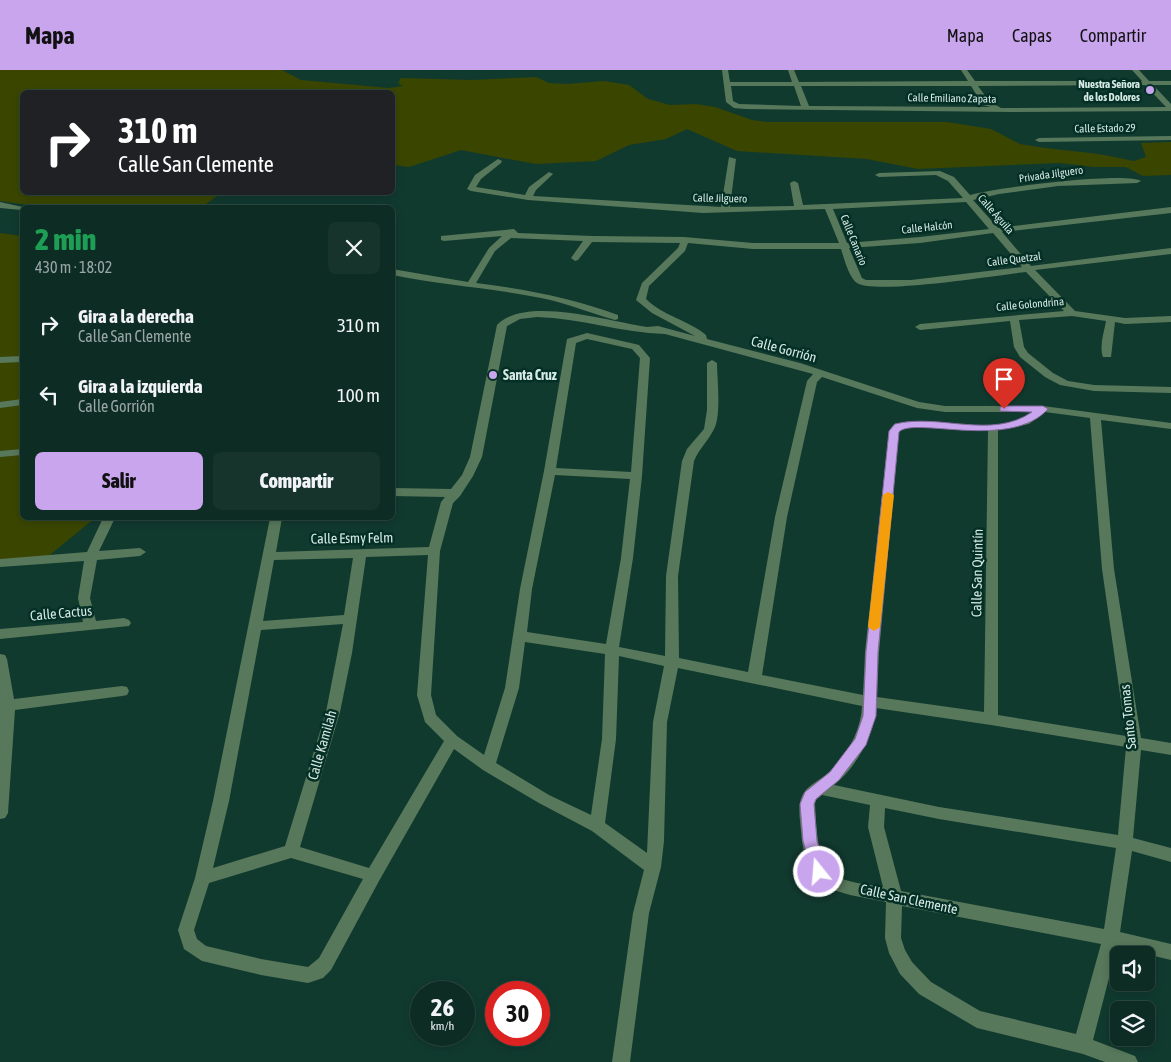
<!DOCTYPE html>
<html lang="es">
<meta charset="utf-8">
<style>
body{margin:0;font-family:"Asap Condensed",sans-serif;background:#16342b;color:#f1f3f6;height:100vh;display:flex;flex-direction:column;font-size:19px;white-space:nowrap}
*{box-sizing:border-box;margin:0}
p{font-size:16px;color:#9aa7a6}
.icon{flex:none;width:28px;height:28px;fill:none;stroke:currentColor;stroke-width:2;stroke-linecap:round;stroke-linejoin:round}
.map{position:relative;flex:1;overflow:hidden}
.sheet{position:absolute;left:20px;top:135px;width:375px;height:315px;display:flex;flex-direction:column;background:#0d2c23;border-radius:8px;box-shadow:0 2px 8px #0003,0 0 0 1px #2d4841}
.sheet>*{flex:none}
.top-card{position:absolute;left:20px;top:20px;width:375px;height:105px;border-radius:8px;box-shadow:0 2px 8px #0003,0 0 0 1px #2d4841;background:#202124;color:#fff;overflow:hidden}
.fabs{position:absolute;left:1110px;top:876px;display:grid;gap:10px}
.fabs a{display:grid;place-items:center;width:45px;height:45px;border-radius:8px;background:#0d2c23;box-shadow:0 2px 8px #0003,0 0 0 1px #2d4841;font-size:25px}
.speed{position:absolute;left:410px;top:911px;display:flex;gap:10px;font-size:25px;font-weight:700;text-align:center}
.speed>*{display:grid;place-content:center;width:65px;height:65px;border-radius:50%;background:#0d2c23;box-shadow:0 2px 8px #0003,0 0 0 1px #2d4841;line-height:1}
.speed small{font-size:12px;font-weight:400}
.speed .limit{border:8px solid #d22;background:#fff;color:#111}
.pin{position:absolute;display:grid;place-items:center;width:42px;height:42px;color:#fff;margin:-51px -21px;border-radius:50% 50% 50% 0;rotate:-45deg;box-shadow:0 0 5px #0007}
.pin .icon{rotate:45deg}
.me{position:absolute;width:55px;margin:-28px;rotate:343deg;stroke-linejoin:round;filter:drop-shadow(0 0 4px #0008)}
.turn{display:flex;align-items:center;gap:18px;height:105px;padding:0 15px;font-size:22px}
.turn .icon{width:65px;height:65px;stroke-width:2.5}
.turn b{display:block;font-size:35px;line-height:42px}
.round{display:grid;place-items:center;flex:none;width:52px;height:52px;border-radius:8px;background:#16342b}
.headline{display:flex;align-items:center;justify-content:space-between;height:85px;padding:0 15px}
h1{font-size:30px;font-weight:800;line-height:38px;color:#1e9e55}
.button{display:flex;gap:10px;margin-top:auto;padding:10px 15px}
.button a{flex:1;height:58px;border-radius:8px;background:#c9a5ee;color:#111;font-size:20px;font-weight:800;line-height:58px;text-align:center}
.button a+a{background:#16342b;color:#f1f3f6}
ul{padding:0;list-style:none}
li{display:flex;align-items:center;gap:15px;height:70px;padding:0 15px}
li div{flex:1}
li b{display:block;font-size:19px}
li em{font-style:normal}
header{display:flex;align-items:center;gap:30px;box-sizing:border-box;height:70px;padding:0 25px;background:#c9a5ee;color:#111}
header strong{font-size:24px}
nav{display:flex;gap:28px;margin-inline-start:auto;font-size:18px}
.map>svg:first-child{display:block}
.green{fill:#3a4600}
.lines{fill:none;stroke-linecap:round;stroke-linejoin:round}
.minor{fill:#58785b;fill-rule:evenodd}
.route{fill:#c9a5ee;stroke:#836b9b}
.slow{fill:#f59e0b}
.poi-dot{fill:#c9a5ee;stroke:#042f25;stroke-width:2}
.labels{text-anchor:middle;stroke-width:5;stroke-linejoin:round;paint-order:stroke}
.far-poi-label{font-size:11px;font-weight:bold;fill:#d5eae3;stroke:#042f25;text-anchor:end}
.far-street-label{font-size:11px;fill:#d5eae3;stroke:#042f25}
.street-label{font-size:14px;fill:#d5eae3;stroke:#042f25}
.poi-label{font-size:14px;font-weight:bold;fill:#d5eae3;stroke:#042f25;text-anchor:start}
</style>
<header>
<strong>Mapa</strong>
<nav><a>Mapa</a><a>Capas</a><a>Compartir</a></nav>
</header>
<div class="map">
<svg width="1171" height="992" viewBox="0 0 1171 992">
<rect width="100%" height="100%" fill="#113a2f"/>
<!-- green -->
<g class="green">
<path d="M0,0H282L301,10L389,18L403,16L398,13L401,8L472,10L536,7L549,13L566,14L604,11L629,15L648,29L670,35L696,34L715,37L752,50L767,52H947L991,59L1020,74L1045,78L1099,84L1134,91L1146,87L1141,73L1171,72V105L1143,106L1126,97H1094L1060,93L918,99L867,89L737,81L687,59L666,69L629,75L596,91L536,94L461,80L409,97L393,95L392,22H22V122L221,123L202,137L49,138L0,131Z"/>
<path d="M0,163L22,166V448H95L46,488L0,495Z"/>
</g>
<g class="lines">
<!-- minor -->
<g class="minor">
<path d="M722,0H728L730,12H792L788,0H794L799,12L968,11L961,0H967L975,11H1142L1132,0H1139L1149,11H1171V15H1153L1171,34V41L1011,42L745,39L734,38L726,32ZM1145,15L1166,37L1001,38L989,31L978,16ZM731,16H794L801,36L739,34L733,31ZM801,16H971L983,35L991,37L809,36Z"/>
<path d="M1171,66V70L1039,72L1035,70L1039,68Z"/>
<path d="M729,87L736,89L730,137L794,136L790,113L794,111L798,113L803,135L963,128L948,111L936,105L879,107L875,105L879,103L940,101L954,107L970,125C991,118 1127,101 1141,111L1137,113L1058,116L999,124L973,130L998,158L1171,137V143L1002,162L1031,196L1171,178V184L1035,200L1075,241L1125,248L1171,246V252L1125,254L1115,252L1111,287H1103C1099,276 1104,263 1106,251L1072,246L1019,250L1024,277L1028,283L1053,303L1068,311L1094,315L1171,317V323L1094,321L1060,315L1045,307L1020,287L1014,277L1010,251L920,260L915,257L920,254L1064,241L1026,202C998,205 876,225 857,213C849,208 844,188 841,179H753L688,173L685,181L649,216L646,229C663,246 688,250 706,265L707,269L800,293L919,332L945,336H1043L1171,353V359L1101,350L1114,499L1141,668L1171,673V685L1141,680L1133,768L1171,778V792L1132,781L1120,862L1171,874V890L1117,877L1093,970L1135,986L1138,992H1105L1083,984L977,958L919,924L900,904L889,883L885,868L886,832C834,821 806,824 801,761C800,749 797,735 803,724C809,714 821,710 829,702C847,685 861,661 862,636L678,598L667,652L664,771L661,797L649,843L630,992H612L633,843L644,800L592,761L539,733L483,700L454,679L379,811L331,900L323,908L308,913L261,905L202,891L184,879L178,860L195,808L213,731L270,448H282L276,482L429,477L441,432L445,427L392,426V418L451,419L462,405L470,387L497,255C526,225 610,252 647,257L658,256L695,266L652,243L636,230L642,213L678,178L680,173L592,172L578,190L575,191L571,188L583,171L511,168L495,181L476,213C525,219 572,228 618,245V249L615,250C590,243 566,233 541,228C491,218 442,215 392,205V199L468,212L489,178L502,166L444,171L441,170V166L514,159L518,163L592,166L684,167L753,173H839L825,139L703,143L528,130L471,121L467,119L475,105L498,89L502,91L501,93L481,109L476,117L525,125L529,117L549,102L553,104L536,120L533,126L721,137ZM966,132L989,159L920,167L847,173L833,139ZM993,163L1022,197L911,210H866L862,208L849,178L920,173ZM537,247C580,248 622,263 665,264L813,304L807,311L775,447L748,602L679,588L678,506L694,391C699,379 707,372 713,361C722,347 717,310 717,293L712,290L707,293V340L704,359L687,379L682,391L666,506L665,586L619,577L633,488L642,406L650,288L639,275L635,274L587,263L567,269L544,401L520,519L505,618L484,685L457,666L436,645L431,625L440,481L453,433L460,426L473,406L482,387L507,256L520,249ZM587,269L632,279L640,288L631,402L556,398L576,273ZM822,307L917,338L945,342H1032C992,371 938,343 894,354L889,361L865,582L863,625L762,605L787,447L817,312ZM1045,342L1090,348L1102,499L1126,666L998,645V360L1029,354ZM914,357L988,361L984,642L877,627L879,582L899,361L901,359ZM555,405L630,409L621,488L606,574L527,562L532,519ZM428,485L417,625L425,652L444,671L369,798L300,777L340,642L352,583L366,487ZM353,488L344,545L263,551L274,490ZM343,554L326,642L285,776L213,798L229,731L261,560ZM525,572L605,584L602,669L591,745L549,725L496,693L519,618ZM619,586L664,596L653,652L647,783L605,753L616,669ZM876,638L991,655L1126,677L1118,765L939,737L834,715C855,699 875,664 876,638ZM822,725L870,735L868,757L883,817C868,814 847,813 833,805C817,796 816,751 815,734L816,730ZM885,738L939,749L1116,778L1104,859L901,821L884,757ZM291,788L363,809L319,888L308,897L261,889L206,876L197,869L194,860L209,813ZM902,836L1101,874L1076,964L980,941L931,912L912,892L905,880L901,868Z"/>
<path d="M0,132L27,138H22V140L0,138Z"/>
<path d="M22,286V292L0,293V287Z"/>
<path d="M22,329V335L0,338V332Z"/>
<path d="M22,379V385L0,387V381Z"/>
<path d="M103,448H115L99,481L140,478L146,482L140,486L97,490L90,528L96,551L124,548L129,550L131,553L129,556L0,569V559L83,552L78,528L84,491L0,497V489L87,482Z"/>
<path d="M0,584L5,585L7,589L14,629L122,616L127,617L129,621L127,625L122,626L15,640L8,743L5,748L0,749Z"/>
</g>
</g>
<!-- route -->
<path class="route" d="M1004,336H1043L1048,339C1010,381 914,346 899,362L878,582L876,646L866,675L839,710L816,729L814,734L817,771L827,802L824,807L819,808L814,807L803,771L800,734L805,722L830,702L855,669L863,646L866,582L889,361L895,354C940,343 991,370 1032,342L1000,341V337Z"/>
<!-- slow -->
<path class="slow" d="M888,422L894,425L880,557L874,561L868,557L883,425Z"/>
<!-- markers -->
<g class="poi-dot">
<circle cx="1150" cy="20" r="5"/>
<circle cx="493" cy="305" r="5"/>
</g>
<g class="labels">
<!-- far-poi labels -->
<g class="far-poi-label">
<text x="1140" y="18">Nuestra Señora<tspan x="1140" dy="13">de los Dolores</tspan></text>
</g>
<!-- far-street labels -->
<g class="far-street-label">
<text transform="translate(952 28) rotate(1)" y="4">Calle Emiliano Zapata</text>
<text transform="translate(1105 58) rotate(-1)" y="4">Calle Estado 29</text>
<text transform="translate(1051 104) rotate(-8)" y="4">Privada Jilguero</text>
<text transform="translate(720 128) rotate(1)" y="4">Calle Jilguero</text>
<text transform="translate(996 144) rotate(49)" y="4">Calle Águila</text>
<text transform="translate(927 157) rotate(-6)" y="4">Calle Halcón</text>
<text transform="translate(854 170) rotate(68)" y="4">Calle Canario</text>
<text transform="translate(1014 189) rotate(-7)" y="4">Calle Quetzal</text>
<text transform="translate(1030 234) rotate(-5)" y="4">Calle Golondrina</text>
</g>
<!-- street labels -->
<g class="street-label">
<text transform="translate(784 279) rotate(15)" y="5">Calle Gorrión</text>
<text transform="translate(352 468) rotate(-1)" y="5">Calle Esmy Felm</text>
<text transform="translate(977 503) rotate(-89)" y="5">Calle San Quintín</text>
<text transform="translate(61 543) rotate(-5)" y="5">Calle Cactus</text>
<text transform="translate(1128 647) rotate(-96)" y="5">Santo Tomas</text>
<text transform="translate(322 675) rotate(-74)" y="5">Calle Kamilah</text>
<text transform="translate(909 829) rotate(12)" y="5">Calle San Clemente</text>
</g>
<!-- poi labels -->
<g class="poi-label">
<text x="503" y="310">Santa Cruz</text>
</g>
</g>
</svg>
<div class="fabs">
<a><svg class="icon" aria-label="sound" viewBox="0 0 24 24"><path d="M4 9h4l5-4v14l-5-4H4zM17 9q2 3 0 6"/></svg></a>
<a><svg class="icon" aria-label="layers" viewBox="0 0 24 24"><path d="M12 4l9 5-9 5-9-5zM3 14l9 5 9-5"/></svg></a>
</div>
<div class="speed"><div>26<small>km/h</small></div><div class="limit">30</div></div>
<div class="pin" style="left:1004px;top:339px;background:#d93025"><svg class="icon" aria-label="arrive" viewBox="0 0 24 24"><path d="M6 21V4h12l-3 4 3 4H6"/></svg></div>
<svg class="me" style="left:819px;top:802px" viewBox="-20 -20 40 40"><circle r="17" fill="#c9a5ee" stroke="#fff" stroke-width="3"/><path d="M0-11L8 9 0 5-8 9z" fill="#fff"/></svg>
<div class="top-card">
<div class="turn"><svg class="icon" aria-label="right" viewBox="0 0 24 24"><path d="M7 20v-9h11M14 6l5 5-5 5"/></svg><div><b>310 m</b>Calle San Clemente</div></div>
</div>
<section class="sheet">
<div class="headline"><div><h1>2 min</h1><p>430 m · 18:02</p></div><a class="round"><svg class="icon" aria-label="close" viewBox="0 0 24 24"><path d="M6 6l12 12M18 6L6 18"/></svg></a></div>
<ul>
<li><svg class="icon" aria-label="right" viewBox="0 0 24 24"><path d="M7 20v-9h11M14 6l5 5-5 5"/></svg><div><b>Gira a la derecha</b><p>Calle San Clemente</p></div><em>310 m</em></li>
<li><svg class="icon" aria-label="left" viewBox="0 0 24 24"><path d="M17 20v-9H6M10 6l-5 5 5 5"/></svg><div><b>Gira a la izquierda</b><p>Calle Gorrión</p></div><em>100 m</em></li>
</ul>
<div class="button"><a>Salir</a><a>Compartir</a></div>
</section>
</div>
